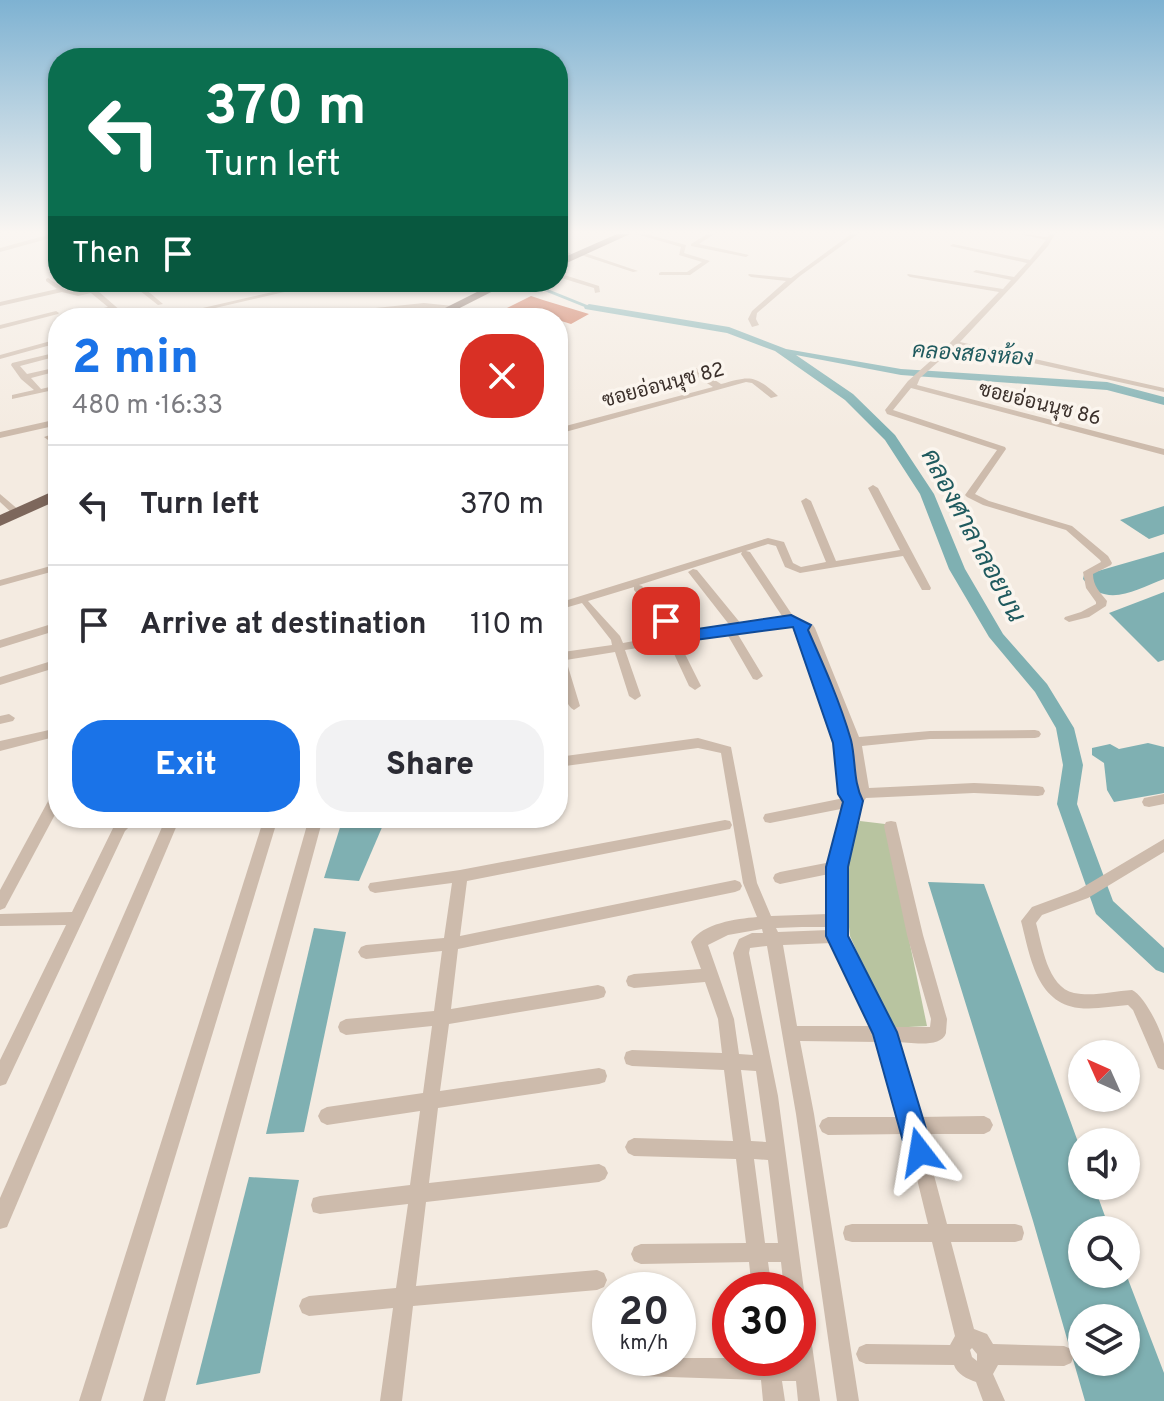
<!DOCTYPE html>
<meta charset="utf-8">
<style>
body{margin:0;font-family:Overpass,Sarabun,sans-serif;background:#f2f2f3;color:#2b2b33;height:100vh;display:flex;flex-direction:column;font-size:30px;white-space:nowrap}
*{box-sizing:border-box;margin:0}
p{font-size:26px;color:#7c7c81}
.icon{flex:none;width:44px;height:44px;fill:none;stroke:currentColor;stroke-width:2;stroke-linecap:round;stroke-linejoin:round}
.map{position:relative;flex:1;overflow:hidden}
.details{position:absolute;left:48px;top:308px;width:520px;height:520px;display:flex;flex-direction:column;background:#fff;border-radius:32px;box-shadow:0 2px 6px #0004}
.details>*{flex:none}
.banner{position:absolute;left:48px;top:48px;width:520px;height:244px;border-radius:32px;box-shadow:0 2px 6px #0004;background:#0b6e4f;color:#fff;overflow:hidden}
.needle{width:52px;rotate:315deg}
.fabs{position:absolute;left:1068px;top:1040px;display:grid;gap:16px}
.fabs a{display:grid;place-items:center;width:72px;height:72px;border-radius:50%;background:#fff;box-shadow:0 2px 6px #0004;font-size:40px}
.speed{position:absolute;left:592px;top:1272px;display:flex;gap:16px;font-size:40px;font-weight:700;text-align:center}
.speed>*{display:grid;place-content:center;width:104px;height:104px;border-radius:50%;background:#fff;box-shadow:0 2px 6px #0004;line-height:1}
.speed small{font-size:20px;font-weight:400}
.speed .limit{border:12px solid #d22;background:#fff;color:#111}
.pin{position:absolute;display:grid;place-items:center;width:68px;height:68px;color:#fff;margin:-34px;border-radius:16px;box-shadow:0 4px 12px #0006}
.me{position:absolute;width:88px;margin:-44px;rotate:346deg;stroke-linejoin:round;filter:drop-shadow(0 0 6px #0008)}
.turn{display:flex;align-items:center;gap:28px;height:168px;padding:0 24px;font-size:36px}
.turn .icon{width:104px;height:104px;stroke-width:2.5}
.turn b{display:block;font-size:56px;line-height:68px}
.then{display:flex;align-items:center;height:76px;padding:0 24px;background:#0003;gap:16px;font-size:30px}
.round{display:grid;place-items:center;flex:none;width:84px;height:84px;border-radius:32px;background:#f2f2f3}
.headline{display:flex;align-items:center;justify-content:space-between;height:136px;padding:0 24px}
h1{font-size:48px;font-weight:800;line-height:60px;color:#1a73e8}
.action{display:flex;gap:16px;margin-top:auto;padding:16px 24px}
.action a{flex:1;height:92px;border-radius:32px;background:#1a73e8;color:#fff;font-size:32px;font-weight:800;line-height:92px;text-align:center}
.action a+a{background:#f2f2f3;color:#2b2b33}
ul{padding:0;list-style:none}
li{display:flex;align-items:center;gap:24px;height:120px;padding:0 24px;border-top:2px solid #e1e1e2}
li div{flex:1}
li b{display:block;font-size:30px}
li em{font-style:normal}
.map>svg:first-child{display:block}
.green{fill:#b8c4a0}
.water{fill:#7fb0b2;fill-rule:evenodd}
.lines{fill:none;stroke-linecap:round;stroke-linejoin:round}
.canal{fill:#7fb0b2;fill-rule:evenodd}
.river{fill:#7fb0b2;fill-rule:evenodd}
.building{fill:#c8694b}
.minor{fill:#cdbbac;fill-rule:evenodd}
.primary{fill:#7d675c;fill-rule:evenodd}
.route{fill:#1a73e8;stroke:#114b97;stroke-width:2}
.labels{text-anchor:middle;stroke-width:7;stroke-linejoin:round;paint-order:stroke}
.far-street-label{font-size:20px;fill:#3b302b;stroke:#fbf5ee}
.far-water-label{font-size:22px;font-style:italic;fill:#1f5a5e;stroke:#fbf5ee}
.water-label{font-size:26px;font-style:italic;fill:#1f5a5e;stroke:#fbf5ee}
</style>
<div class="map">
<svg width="1164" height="1401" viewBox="0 0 1164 1401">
<rect width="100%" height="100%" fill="#f4ebe1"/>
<!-- green -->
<path class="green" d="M860,821L885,824L927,1026L890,1028L850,936L843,871Z"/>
<!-- water -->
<g class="water">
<path d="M1164,506V534L1149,539L1120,520Z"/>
<path d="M1164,552V579C1135,590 1106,609 1083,579L1084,575Z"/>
<path d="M1164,592V660L1158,662L1109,613Z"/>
<path d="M1148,743L1164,747V793L1114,802L1107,790L1104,763L1092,755V748L1110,744L1119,749Z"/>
<path d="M343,818H386L359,881L324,878Z"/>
<path d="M928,882L984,884L1082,1153V1186H1094L1110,1230H1082V1274H1126L1164,1373V1401H1085L1033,1221ZM1082,1318H1126V1362H1082Z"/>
<path d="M314,928L346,932L304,1132L266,1134Z"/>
<path d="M249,1177L299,1180L260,1373L196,1385Z"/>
</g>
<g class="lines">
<!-- canal -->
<path class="canal" d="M522,282H530L592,307L587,308Z"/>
<!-- river -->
<path class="river" d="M589,304L729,327L786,349L901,369L1107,382L1164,397V405L1107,390L901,375L796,355L853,394L895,435L934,494L965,569L1003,634L1047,684L1074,728L1083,765L1077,804L1113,901L1164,948V973L1156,970L1096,914L1057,804L1063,765L1056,728L1035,692L989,637L949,569L920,494L885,440L845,400L775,351L727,333L585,309L584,307Z"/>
</g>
<!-- building -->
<path class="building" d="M531,296L543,300L589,314L571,324L526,310L521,312L507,308Z"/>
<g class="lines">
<!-- minor -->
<g class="minor">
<path d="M51,234H58V236L0,252V248Z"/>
<path d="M636,234H646L686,245L684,253L710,261L690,275H659V273L661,272H687L702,262L679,255L681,247Z"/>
<path d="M707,234H714L699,244L749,255L746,257L691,246V244Z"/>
<path d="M851,234H858L800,276L757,313L756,319L759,325L752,327L748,319L752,311L786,281L751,277L748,275L749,274L791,278Z"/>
<path d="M1020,234L1048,237L1049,234H1055L1048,246L1018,280L960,342L1164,388V392L956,346L920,378L917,385L1164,449V455L911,388L893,410L1005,447L1006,449L975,494L989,501L1072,526L1108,556L1112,563L1111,565L1093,574C1093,586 1100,592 1107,601L1106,606L1089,617L1069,622L1064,619L1065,617L1081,612L1096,604V602L1086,588L1083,572L1101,562L1100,560L1066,530L983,505L967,497L965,495L997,450L887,414L885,410L908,381L945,348L999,292L910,277L907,275L908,274L1003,289L1011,280L973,272L976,270L1014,277L1027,263L950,246L953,244L1030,260L1046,240Z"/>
<path d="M558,249L570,253L571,254L568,256L558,253Z"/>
<path d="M578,252H582L638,271L633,272L578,254Z"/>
<path d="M558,273L599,286L600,292L595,293L594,288L558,277Z"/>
<path d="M48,278L64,289L78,292L120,282H137L163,304L158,305L130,283L98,291L122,312L123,313L120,315L112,310L75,318H61L108,307L91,293L78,296L62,292L0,306V302L57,289L46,281V279Z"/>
<path d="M180,282H188L199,288L224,282H236L198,292Z"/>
<path d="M316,282H328L172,318H159Z"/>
<path d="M449,282H458L486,293L481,294Z"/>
<path d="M424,303L453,306L456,308L453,310C400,305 348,318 294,318L298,316Z"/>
<path d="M56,311L59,313L58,314L0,329V325Z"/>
<path d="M261,312L269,318H261L258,314Z"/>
<path d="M58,339V343L0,359V355Z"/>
<path d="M58,352V356L20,366L27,374L58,367V371L31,378L41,389L58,385V389L12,399V395L34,390L21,379L11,365L12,363Z"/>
<path d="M690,368H696L721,384C750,376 754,374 778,396L771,398L752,383L746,382L558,434V428L713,387L690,372Z"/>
<path d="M58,419V425L0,438V432Z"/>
<path d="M58,432V438L48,440L44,437Z"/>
<path d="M873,485L878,488L931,588L930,590H922L903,556L800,573L785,567L776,546L768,544L746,551L750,552L795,619L813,625L815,628L859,737L930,731L1035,730L1039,731L1041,734L1039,737L1035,738L930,739L862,746L869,788L974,783L1038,786L1043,787L1045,791L1043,795L1038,796L974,793L866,798C841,832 835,911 850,949C860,976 879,1000 890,1027H930L931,1019L907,935L884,826L886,822L891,821L896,822L923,935L947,1019C947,1020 946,1032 946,1033C941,1049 909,1042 896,1042L919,1117L984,1116L990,1119L993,1125L990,1131L984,1134H923L947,1224H1015L1022,1226L1024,1233L1022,1240L1015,1242H951L974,1329L987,1334L993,1344L1064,1346L1071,1349L1074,1356L1071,1363L1064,1366L998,1365L993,1374L1005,1401H983L976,1382C967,1379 957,1374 954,1365L866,1364L859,1361L856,1354L859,1347L866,1344L950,1345L955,1336L932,1242H852L845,1240L843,1233L845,1226L852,1224H928L906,1134L828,1135L822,1132L819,1126L822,1120L828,1117H901L879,1042L800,1041L814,1114L859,1401H837L796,1114L767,946L750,948L749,953L778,1096L804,1290L801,1297L798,1298V1290H784L781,1262H768L772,1290H752L749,1262L641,1264L634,1261L631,1254L634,1247L641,1244L746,1243L736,1159L634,1156L628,1153L625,1147L628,1141L634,1138L733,1141L724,1070L632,1066L626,1064L624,1058L626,1052L632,1050L722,1053L718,1019L705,982L634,988L628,986L626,981L628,976L634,974L701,969L691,942C703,923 736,919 757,917L743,883L721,753L698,748L558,767V757L698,738L731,747L757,883L771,916L828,914L829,874L780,884L775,882L773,878L775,874L780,872L831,862L835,838L846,808L770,823L765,822L763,818L765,814L770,813L844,798L841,794L836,743L816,681L793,630L795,627L790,625L737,633L763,676L757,680L753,679L727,634L679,642L701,686L695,690L689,686L669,643L625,650L641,696L635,700L629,696L615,652L566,660L580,706L574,710C560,702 558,665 558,649L563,652L612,645L611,640L582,603L558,610V603L768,538L784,542L793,563L801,567L826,562L801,501L806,498L811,501L836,561L900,550L868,488ZM742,552L741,554L784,619L742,625L697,570L693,569L688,572L731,627L684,634L642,586L639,585ZM634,587V590L672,634L623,643L620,636L588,601ZM849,747L856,789H854ZM802,927H829V930L778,932L776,928ZM762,929L763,933H752L739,939L733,953L753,1055L739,1054L734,1019L708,945L728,935ZM832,943L841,964L874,1026H797L783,945ZM741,1070L756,1071L766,1142L751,1141ZM754,1159L768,1160L778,1243H765ZM972,1348L977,1354V1361L972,1357L970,1350Z"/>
<path d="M0,494L20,511V515H14L0,502Z"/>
<path d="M58,564V570L0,586V580Z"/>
<path d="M58,622V630L0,648V640Z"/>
<path d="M58,659V667L0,685V677Z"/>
<path d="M9,714L15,718L13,721L0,724V716Z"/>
<path d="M58,728V736L0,751V741Z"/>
<path d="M58,791V809L5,908L0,910V890L53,792Z"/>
<path d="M1164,794V804L1149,807L1144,806L1142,802L1144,798Z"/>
<path d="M122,818H138L125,831L6,1084L0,1086V1060L66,925L0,926V914L72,912L115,824Z"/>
<path d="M166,818H180L7,1227L0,1229V1198Z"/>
<path d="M264,818H278L101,1401H79Z"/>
<path d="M309,818H323L165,1401H143Z"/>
<path d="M725,820L730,821L732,825L730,829L725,830L467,881L460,936L735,880L740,882L742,886L740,890L735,892L458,949L451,1009L598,985L604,987L606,992L604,997L598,999L449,1024L440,1091L599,1068L605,1070L607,1076L605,1082L599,1084L438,1108L429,1183L599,1164L605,1167L608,1173L605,1179L599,1182L426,1202L416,1286L597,1270L604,1273L607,1280L604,1287L597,1290L413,1306L402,1401H380L393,1308L309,1316L302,1313L299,1306L302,1299L309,1296L396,1288L408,1204L320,1214L313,1212L311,1205L313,1198L320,1196L410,1185L420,1111L327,1125L321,1122L318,1116L321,1110L327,1107L423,1093L432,1026L346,1035L340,1032L338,1027L340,1022L346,1019L434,1011L442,951L366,959L361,957L358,952L361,947L366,945L444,938L452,883L375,893L370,891L368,887L370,883L460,870Z"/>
<path d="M1164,839V852L1088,898L1042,915L1036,923C1042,944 1047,987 1074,993C1093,997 1113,991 1132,990C1144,995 1162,1031 1164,1044C1164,1052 1164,1062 1164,1070L1158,1068L1133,1010L1128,1005C1112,1006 1095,1010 1079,1008C1036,1003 1030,955 1021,921L1032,907L1078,890Z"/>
<path d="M798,1307L805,1310L808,1317L820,1401H798L796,1381H782L785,1401H763L761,1380L639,1376L632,1373L629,1366L633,1358H779V1360H793V1358H798Z"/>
</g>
<!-- primary -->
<g class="primary">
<path d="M617,234H630L558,267V260Z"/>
<path d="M497,282H511L440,318H425Z"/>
<path d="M58,489V500L0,526V515Z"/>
</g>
</g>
<!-- sky -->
<linearGradient id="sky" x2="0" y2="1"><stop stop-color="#7eb2d2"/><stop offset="0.54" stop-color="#faf6f2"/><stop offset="1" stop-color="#faf6f2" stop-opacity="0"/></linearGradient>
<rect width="1164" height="430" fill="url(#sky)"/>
<!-- route -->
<path class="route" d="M791,615L811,625L808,630C824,666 840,702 851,740C856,761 853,782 863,801L848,867V936L897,1032L933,1152L929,1162L920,1166L910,1162L906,1152L873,1034L826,936V867L843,802L838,794L833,743L793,627L680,642L674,641L657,621L660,617H672L684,631Z"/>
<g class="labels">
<!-- far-street labels -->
<g class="far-street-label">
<text transform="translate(663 384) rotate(-15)" y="7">ซอยอ่อนนุช 82</text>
<text transform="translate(1040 403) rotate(14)" y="7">ซอยอ่อนนุช 86</text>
</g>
<!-- far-water labels -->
<g class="far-water-label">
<text transform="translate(973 353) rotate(4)" y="8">คลองสองห้อง</text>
</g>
<!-- water labels -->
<g class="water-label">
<text transform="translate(974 535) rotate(62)" y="9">คลองศาลาลอยบน</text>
</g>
</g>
</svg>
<div class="fabs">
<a><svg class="needle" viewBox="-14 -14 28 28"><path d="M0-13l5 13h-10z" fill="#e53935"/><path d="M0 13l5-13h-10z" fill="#7c7c81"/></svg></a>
<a><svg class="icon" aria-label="sound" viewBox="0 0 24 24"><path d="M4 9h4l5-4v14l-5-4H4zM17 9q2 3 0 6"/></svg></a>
<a><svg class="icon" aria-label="search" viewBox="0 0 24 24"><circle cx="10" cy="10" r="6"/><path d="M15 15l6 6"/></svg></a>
<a><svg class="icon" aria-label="layers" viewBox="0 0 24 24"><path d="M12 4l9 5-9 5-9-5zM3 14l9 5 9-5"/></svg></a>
</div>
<div class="speed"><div>20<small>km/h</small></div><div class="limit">30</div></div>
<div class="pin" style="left:666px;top:621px;background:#d93025"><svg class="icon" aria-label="arrive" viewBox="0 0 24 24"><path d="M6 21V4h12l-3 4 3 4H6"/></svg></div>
<svg class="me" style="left:920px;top:1152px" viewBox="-20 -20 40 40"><path d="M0-17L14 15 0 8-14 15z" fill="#1a73e8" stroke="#fff" stroke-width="4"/></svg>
<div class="banner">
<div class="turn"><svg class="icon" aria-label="left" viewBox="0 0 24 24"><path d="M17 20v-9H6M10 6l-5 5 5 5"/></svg><div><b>370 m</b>Turn left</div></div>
<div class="then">Then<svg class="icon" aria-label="arrive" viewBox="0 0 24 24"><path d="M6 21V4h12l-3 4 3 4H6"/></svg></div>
</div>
<section class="details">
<div class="headline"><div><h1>2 min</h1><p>480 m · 16:33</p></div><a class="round" style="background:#d93025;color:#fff"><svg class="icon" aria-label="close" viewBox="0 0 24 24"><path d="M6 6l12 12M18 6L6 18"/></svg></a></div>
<ul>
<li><svg class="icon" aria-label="left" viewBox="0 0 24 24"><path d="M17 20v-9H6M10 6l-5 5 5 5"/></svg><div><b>Turn left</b></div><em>370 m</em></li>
<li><svg class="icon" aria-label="arrive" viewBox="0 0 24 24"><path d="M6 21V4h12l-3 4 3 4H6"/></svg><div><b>Arrive at destination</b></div><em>110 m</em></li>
</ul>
<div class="action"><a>Exit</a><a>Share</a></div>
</section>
</div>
